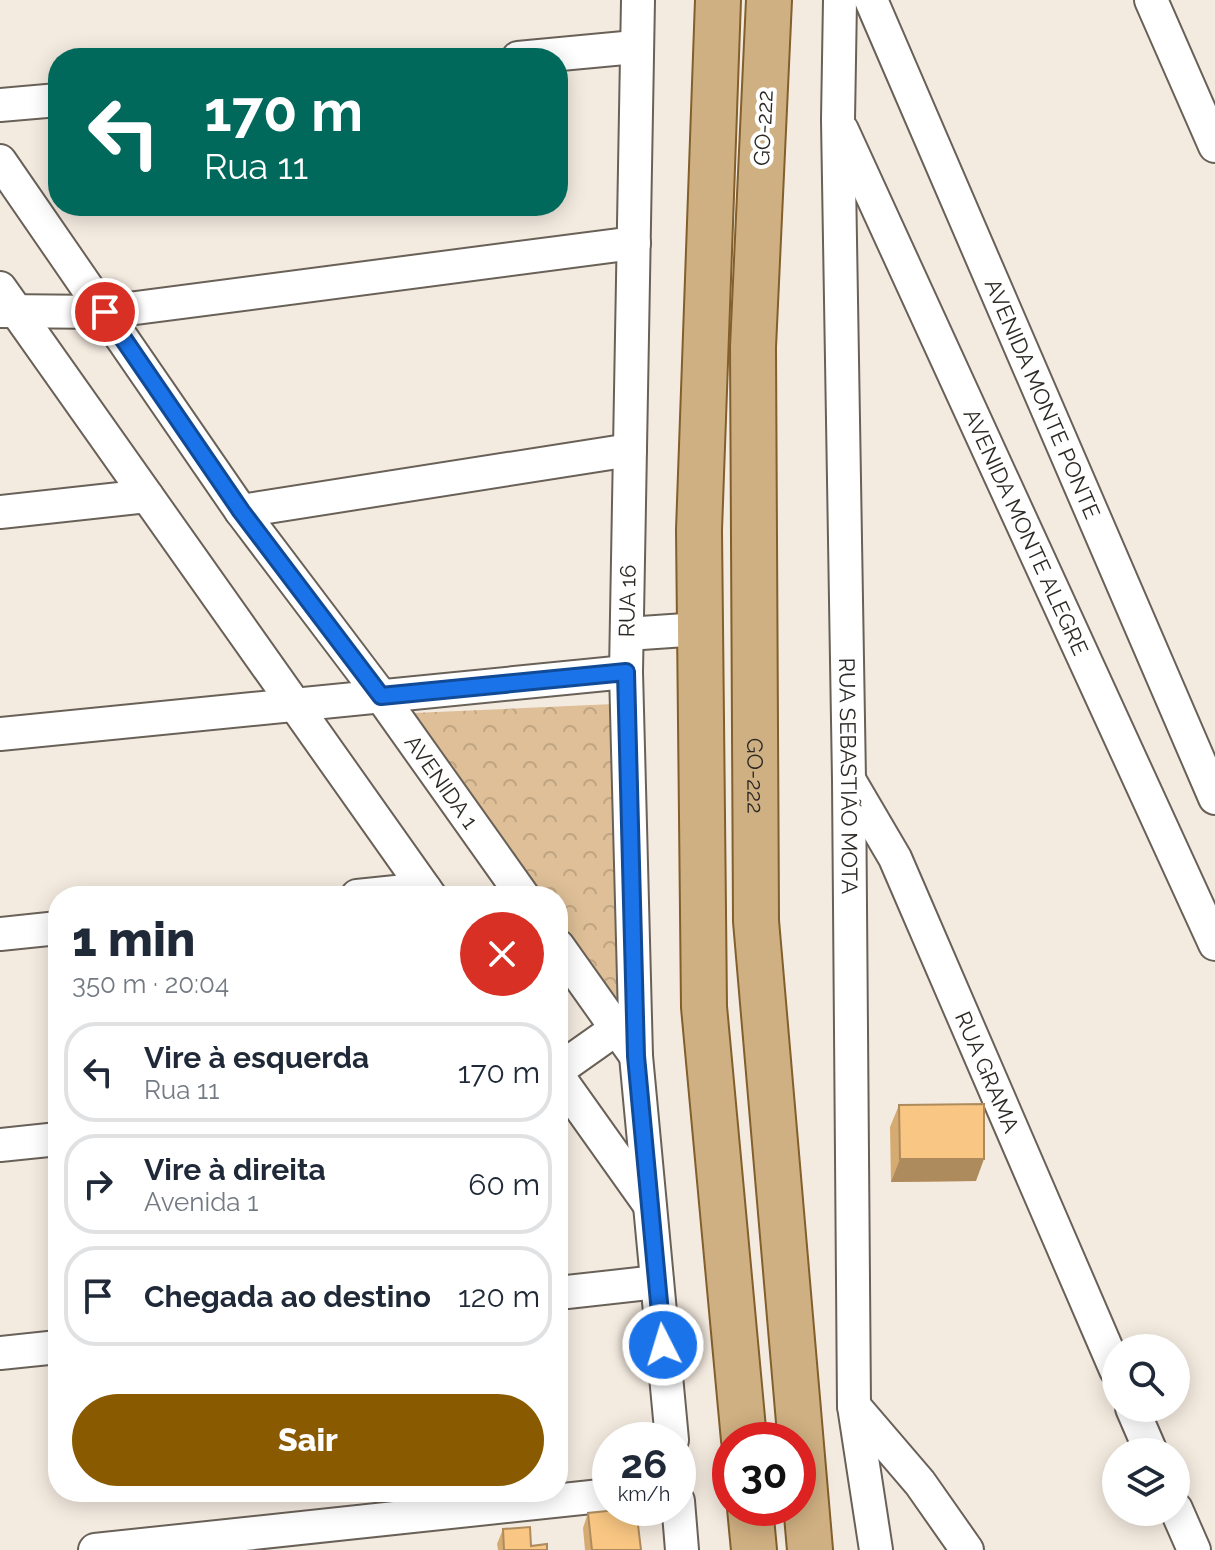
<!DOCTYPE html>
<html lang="pt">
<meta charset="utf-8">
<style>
body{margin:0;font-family:Raleway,sans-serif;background:#f2f2f3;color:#1f2937;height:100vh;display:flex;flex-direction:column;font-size:30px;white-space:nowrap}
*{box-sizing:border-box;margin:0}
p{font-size:26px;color:#747a83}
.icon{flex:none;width:44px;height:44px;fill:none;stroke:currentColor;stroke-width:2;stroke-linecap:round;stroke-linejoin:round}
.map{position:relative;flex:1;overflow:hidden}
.drawer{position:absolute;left:48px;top:886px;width:520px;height:616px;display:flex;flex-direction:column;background:#fff;border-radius:32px;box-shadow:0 4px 20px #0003}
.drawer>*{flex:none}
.banner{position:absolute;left:48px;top:48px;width:520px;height:168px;border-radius:32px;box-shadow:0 4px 20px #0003;background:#00695c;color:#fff;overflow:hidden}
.controls{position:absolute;left:1102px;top:1334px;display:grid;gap:16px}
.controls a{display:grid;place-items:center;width:88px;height:88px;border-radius:50%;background:#fff;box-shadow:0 4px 20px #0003;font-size:40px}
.speed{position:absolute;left:592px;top:1422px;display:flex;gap:16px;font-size:40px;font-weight:700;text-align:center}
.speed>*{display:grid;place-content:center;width:104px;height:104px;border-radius:50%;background:#fff;box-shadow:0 4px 20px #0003;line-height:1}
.speed small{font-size:20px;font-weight:400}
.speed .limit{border:12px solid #d22;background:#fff;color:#111}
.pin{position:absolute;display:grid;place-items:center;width:68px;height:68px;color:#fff;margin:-34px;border:4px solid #fff;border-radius:50%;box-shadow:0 2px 8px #0007}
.me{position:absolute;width:88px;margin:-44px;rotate:355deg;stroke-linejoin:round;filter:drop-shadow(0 0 6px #0008)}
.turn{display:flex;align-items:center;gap:28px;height:168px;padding:0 24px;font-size:36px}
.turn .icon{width:104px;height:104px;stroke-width:2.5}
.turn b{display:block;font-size:56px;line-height:68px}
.round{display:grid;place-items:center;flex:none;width:84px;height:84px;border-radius:42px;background:#f2f2f3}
.summary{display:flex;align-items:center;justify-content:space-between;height:136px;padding:0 24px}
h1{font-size:48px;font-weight:800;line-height:60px}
.cta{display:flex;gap:16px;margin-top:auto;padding:16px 24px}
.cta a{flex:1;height:92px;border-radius:48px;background:#895a00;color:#fff;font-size:32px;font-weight:800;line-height:92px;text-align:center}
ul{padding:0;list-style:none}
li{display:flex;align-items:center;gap:24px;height:100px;margin:0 16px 12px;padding:0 8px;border:4px solid #e0e1e3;border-radius:32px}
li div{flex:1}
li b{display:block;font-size:30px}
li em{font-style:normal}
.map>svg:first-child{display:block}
.park{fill:url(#park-crowns)}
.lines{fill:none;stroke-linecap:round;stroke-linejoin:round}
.street-casing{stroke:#696158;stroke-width:36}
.primary-casing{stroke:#825f2c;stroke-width:48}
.street{stroke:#fff;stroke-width:32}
.primary{stroke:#cfb082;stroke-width:44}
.wall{fill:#d6ab71}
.shaded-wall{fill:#ae8b5c}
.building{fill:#f9c783;stroke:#ae8b5c;stroke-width:2}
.route-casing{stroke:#114b97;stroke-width:20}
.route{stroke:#1a73e8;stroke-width:14}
.labels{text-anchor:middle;stroke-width:8;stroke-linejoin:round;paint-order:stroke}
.street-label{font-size:22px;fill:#2d2925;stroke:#fff}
</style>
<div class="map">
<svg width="1215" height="1550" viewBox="0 0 1215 1550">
<defs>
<pattern id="park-crowns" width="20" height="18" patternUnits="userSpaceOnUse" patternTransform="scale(2)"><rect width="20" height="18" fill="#debf97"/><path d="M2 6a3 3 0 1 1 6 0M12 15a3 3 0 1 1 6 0" fill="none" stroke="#bfa482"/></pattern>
</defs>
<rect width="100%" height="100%" fill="#f4ebe0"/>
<!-- park -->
<path class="park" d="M613,704L618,1012L558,926V896H538L413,713Z"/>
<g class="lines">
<defs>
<g id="street">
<path d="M638,0L626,672L636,1056L672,1440"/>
<path id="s1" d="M840,0L838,120L849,780L854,1406L876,1550"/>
<path id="s2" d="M871,0L1215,798"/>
<path d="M1151,0L1215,146"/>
<path d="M518,58L635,47"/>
<path d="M0,105L58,100"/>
<path id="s3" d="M842,130L1215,944"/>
<path id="s4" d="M0,161L241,511L381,696L523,896"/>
<path d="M0,288L430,896"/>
<path d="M0,311L105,312L634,243"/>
<path d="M241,511L630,450"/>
<path d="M0,512L147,496"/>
<path d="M627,634L700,629"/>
<path d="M0,734L626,672"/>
<path id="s5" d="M851,783L895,858L1116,1370"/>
<path d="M357,896L425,889"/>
<path d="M0,934L58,928"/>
<path d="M558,946L636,1056"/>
<path d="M558,1070L616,1029"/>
<path d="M558,1076L649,1204"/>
<path d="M0,1145L58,1139"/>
<path d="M558,1293L657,1282"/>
<path d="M0,1353L58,1347"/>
<path d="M854,1406L920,1483L967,1550"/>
<path d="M1132,1408L1151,1452"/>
<path d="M678,1501L682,1550"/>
<path d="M1176,1509L1194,1550"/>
<path d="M95,1550L610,1495"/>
</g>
<g id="primary">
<path d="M718,0L699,530L704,1007L744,1440"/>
<path id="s6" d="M769,0L753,347L756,921L810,1550"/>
<path d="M750,1508L754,1550"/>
</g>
</defs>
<!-- street casing -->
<use href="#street" class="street-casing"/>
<!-- primary casing -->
<use href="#primary" class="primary-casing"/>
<!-- street -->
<use href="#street" class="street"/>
<!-- primary -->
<use href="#primary" class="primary"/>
</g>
<!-- wall -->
<g class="wall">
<path d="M899,1105L976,1181L891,1182L890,1127Z"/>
<path d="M588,1513L641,1550H585L583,1528Z"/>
<path d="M503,1529L531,1546L547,1550H498L497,1544Z"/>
</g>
<!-- shaded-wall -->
<path class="shaded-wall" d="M900,1159H984L976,1181L891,1182Z"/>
<!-- building -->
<g class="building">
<path d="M984,1104V1159H900L899,1105Z"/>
<path d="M636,1508L641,1550H592L588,1513Z"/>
<path d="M530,1527L531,1546L547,1544V1550H504L503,1529Z"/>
</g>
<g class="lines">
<defs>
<path id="route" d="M105,312L241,511L381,696L626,672L636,1056L663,1345"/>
</defs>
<!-- route casing -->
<use href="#route" class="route-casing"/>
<!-- route -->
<use href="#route" class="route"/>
</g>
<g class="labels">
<!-- street labels -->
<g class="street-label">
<text transform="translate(763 128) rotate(-87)" y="8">GO-222</text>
<text dy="8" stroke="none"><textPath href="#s2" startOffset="434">AVENIDA MONTE PONTE</textPath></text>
<text dy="8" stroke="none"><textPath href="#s3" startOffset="442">AVENIDA MONTE ALEGRE</textPath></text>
<text transform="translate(627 601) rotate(-89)" y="8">RUA 16</text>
<text dy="8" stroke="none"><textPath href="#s6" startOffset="776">GO-222</textPath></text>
<text dy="8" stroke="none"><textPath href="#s1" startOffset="776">RUA SEBASTIÃO MOTA</textPath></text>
<text dy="8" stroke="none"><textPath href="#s4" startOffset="762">AVENIDA 1</textPath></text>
<text dy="8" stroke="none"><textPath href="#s5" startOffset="320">RUA GRAMA</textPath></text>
</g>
</g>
</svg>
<div class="controls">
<a><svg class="icon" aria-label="search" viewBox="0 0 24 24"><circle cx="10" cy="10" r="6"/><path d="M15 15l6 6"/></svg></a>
<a><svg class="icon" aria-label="layers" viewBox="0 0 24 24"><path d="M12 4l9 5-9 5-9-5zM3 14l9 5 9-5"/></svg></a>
</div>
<div class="speed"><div>26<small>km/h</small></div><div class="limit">30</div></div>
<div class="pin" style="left:105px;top:312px;background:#d93025"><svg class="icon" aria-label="arrive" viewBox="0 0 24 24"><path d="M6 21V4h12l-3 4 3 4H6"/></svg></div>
<svg class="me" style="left:663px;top:1345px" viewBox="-20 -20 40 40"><circle r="17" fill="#1a73e8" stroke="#fff" stroke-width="3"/><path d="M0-11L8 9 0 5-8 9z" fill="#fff"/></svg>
<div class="banner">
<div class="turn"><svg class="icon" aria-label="left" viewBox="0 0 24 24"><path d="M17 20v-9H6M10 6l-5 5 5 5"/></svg><div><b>170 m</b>Rua 11</div></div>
</div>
<section class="drawer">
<div class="summary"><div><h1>1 min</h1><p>350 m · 20:04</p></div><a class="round" style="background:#d93025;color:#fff"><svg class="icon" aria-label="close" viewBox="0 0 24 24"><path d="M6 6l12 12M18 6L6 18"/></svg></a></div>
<ul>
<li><svg class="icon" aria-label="left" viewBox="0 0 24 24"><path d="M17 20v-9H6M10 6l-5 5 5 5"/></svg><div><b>Vire à esquerda</b><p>Rua 11</p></div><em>170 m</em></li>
<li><svg class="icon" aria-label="right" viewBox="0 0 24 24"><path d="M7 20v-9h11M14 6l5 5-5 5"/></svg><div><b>Vire à direita</b><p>Avenida 1</p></div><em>60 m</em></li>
<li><svg class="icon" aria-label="arrive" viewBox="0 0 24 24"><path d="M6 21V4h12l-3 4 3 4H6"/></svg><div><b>Chegada ao destino</b></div><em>120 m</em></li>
</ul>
<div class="cta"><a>Sair</a></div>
</section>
</div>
